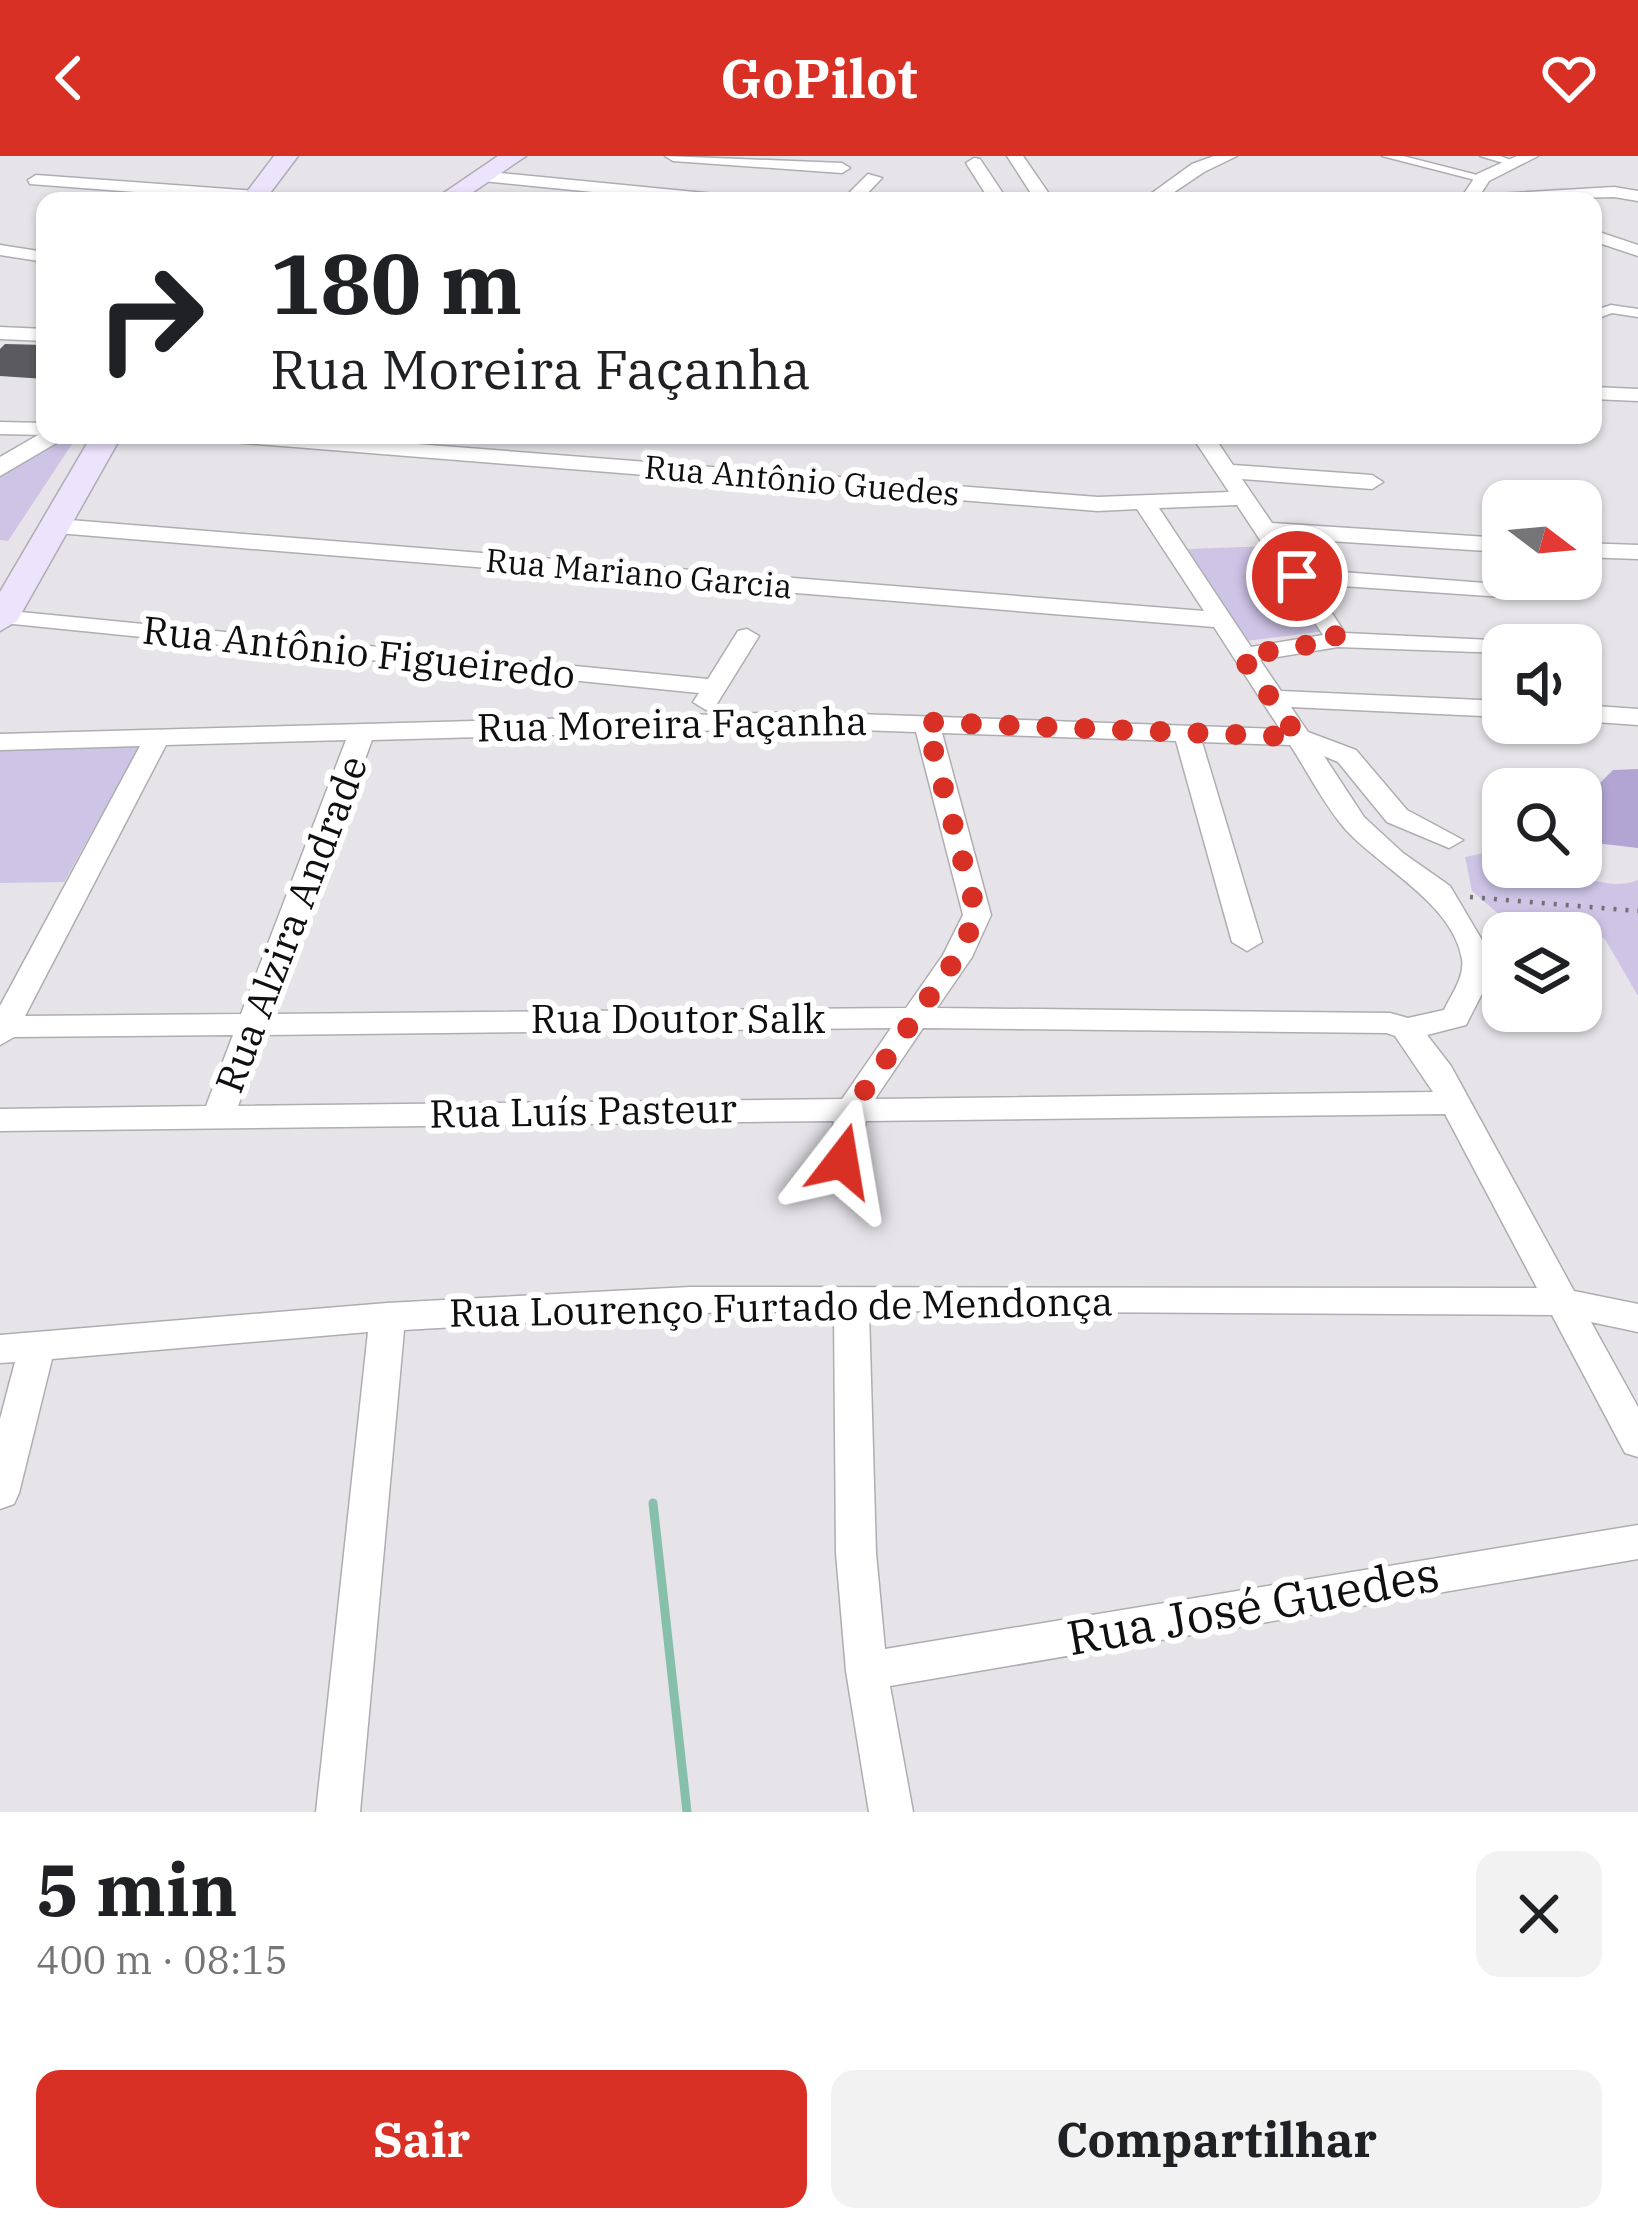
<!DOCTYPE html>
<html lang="pt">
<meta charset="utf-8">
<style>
body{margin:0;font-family:"IBM Plex Serif",serif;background:#f2f2f2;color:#202124;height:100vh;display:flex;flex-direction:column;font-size:45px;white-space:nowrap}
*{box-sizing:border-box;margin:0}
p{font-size:39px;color:#757577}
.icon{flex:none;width:66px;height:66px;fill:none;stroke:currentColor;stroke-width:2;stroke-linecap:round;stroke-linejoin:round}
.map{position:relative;height:1656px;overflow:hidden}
.panel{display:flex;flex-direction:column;background:#fff;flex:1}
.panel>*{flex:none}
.hud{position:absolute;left:36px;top:36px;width:1566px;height:252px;border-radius:24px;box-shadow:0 3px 9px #0004;background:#fff;color:#202124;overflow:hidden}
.needle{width:78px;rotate:106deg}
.fabs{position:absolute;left:1482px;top:324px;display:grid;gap:24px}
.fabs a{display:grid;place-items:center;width:120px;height:120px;border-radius:24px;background:#fff;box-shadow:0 3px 9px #0004;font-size:60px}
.pin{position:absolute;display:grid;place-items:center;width:102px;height:102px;color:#fff;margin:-51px;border:6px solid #fff;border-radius:50%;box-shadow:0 3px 12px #0007}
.me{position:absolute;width:132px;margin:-66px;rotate:14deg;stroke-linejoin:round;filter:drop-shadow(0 0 9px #0008)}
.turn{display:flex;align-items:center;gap:42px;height:252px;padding:0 36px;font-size:54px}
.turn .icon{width:156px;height:156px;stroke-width:2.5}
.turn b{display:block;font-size:84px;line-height:102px}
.round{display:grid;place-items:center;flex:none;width:126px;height:126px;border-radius:24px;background:#f2f2f2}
.head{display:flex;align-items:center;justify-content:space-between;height:204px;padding:0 36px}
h1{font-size:72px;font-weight:800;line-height:90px}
.primary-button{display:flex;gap:24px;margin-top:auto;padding:24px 36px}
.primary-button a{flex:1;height:138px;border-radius:24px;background:#d93025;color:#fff;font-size:48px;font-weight:800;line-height:138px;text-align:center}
.primary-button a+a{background:#f2f2f2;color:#202124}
header{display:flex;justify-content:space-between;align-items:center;height:156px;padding:0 36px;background:#d93025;color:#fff;font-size:54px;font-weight:800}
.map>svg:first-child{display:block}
.green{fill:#cec4e6}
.forest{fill:#b3a5d3}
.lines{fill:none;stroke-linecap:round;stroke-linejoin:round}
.stream{stroke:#87c0aa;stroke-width:9}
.building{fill:#5b5a5e}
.pedestrian-casing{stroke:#aeadb1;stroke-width:3}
.minor-casing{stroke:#aeadb1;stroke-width:3}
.tertiary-casing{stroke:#aeadb1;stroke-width:3}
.secondary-casing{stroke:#aeadb1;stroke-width:3}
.path{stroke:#717073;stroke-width:4.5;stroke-dasharray:3 9;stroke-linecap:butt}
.pedestrian{fill:#fff;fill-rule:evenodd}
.minor{fill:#fff;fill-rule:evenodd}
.tertiary{fill:#fff;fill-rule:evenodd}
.secondary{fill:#ece3fd;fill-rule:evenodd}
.route{stroke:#d93025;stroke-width:21;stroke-dasharray:0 37.8}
.labels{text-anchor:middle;stroke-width:12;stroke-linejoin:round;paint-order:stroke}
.far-street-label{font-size:33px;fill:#0f0e10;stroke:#fff}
.street-label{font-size:39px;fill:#0f0e10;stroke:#fff}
.near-street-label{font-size:48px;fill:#0f0e10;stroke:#fff}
</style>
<header><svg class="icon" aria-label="back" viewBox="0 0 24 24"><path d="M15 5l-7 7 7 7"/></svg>GoPilot<svg class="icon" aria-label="heart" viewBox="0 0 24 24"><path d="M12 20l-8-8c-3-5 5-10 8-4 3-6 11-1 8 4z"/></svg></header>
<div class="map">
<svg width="1638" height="1656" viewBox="0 0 1638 1656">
<rect width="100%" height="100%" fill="#e6e4e9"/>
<!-- green -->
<g class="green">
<path d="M66,279H78L8,385L0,384V318Z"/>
<path d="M1272,390L1326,475L1245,485L1188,393Z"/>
<path d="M140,590L64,726L0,727V592Z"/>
<path d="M1503,693V711C1516,711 1530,710 1543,711C1573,714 1608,737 1638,724V840L1605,783L1571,770L1517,774L1472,735L1465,701Z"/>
</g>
<!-- forest -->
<path class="forest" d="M1638,613V692L1595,687L1581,673L1590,637L1613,614Z"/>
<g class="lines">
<!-- stream -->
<path class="stream" d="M653,1347L687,1656"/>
</g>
<!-- building -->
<path class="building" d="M5,188L45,189V223L0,220V193Z"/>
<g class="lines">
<defs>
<g id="pedestrian">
<path d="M1382,0H1403L1489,22L1483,26Z"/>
<path d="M1480,0H1500L1516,6L1510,9Z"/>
<path d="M1611,149L1638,153V161L1612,157L1593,164V155Z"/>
</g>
<g id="minor">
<path d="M665,0L842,7L850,12L842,17L673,5Z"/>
<path d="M1007,0H1023L1054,45H1036Z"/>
<path d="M1214,0H1237L1204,16L1161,45H1141L1192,8Z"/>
<path d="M1517,0H1538L1489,25L1480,39L1614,31L1638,35V45L1614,41L1459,45L1477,18Z"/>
<path d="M974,2L980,3L1008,45H990L966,7Z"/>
<path d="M479,15L736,40L745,45H683L473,24L471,20Z"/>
<path d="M868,18L882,22L860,45H841Z"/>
<path d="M36,19L256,35L265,40L254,45L30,28L28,24Z"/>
<path d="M1593,74L1638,89V100L1593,85Z"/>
<path d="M0,89L45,96V106L0,99Z"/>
<path d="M0,171L45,173V185L0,183Z"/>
<path d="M1593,231L1638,233V245L1593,243Z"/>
<path d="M0,266L45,267L46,279L0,278Z"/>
<path d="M208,279H300L1098,341L1229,336L1191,279H1213L1233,309L1372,319L1383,326L1372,333L1242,323L1272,367L1503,382V396L1281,382L1303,413L1511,429L1515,434L1503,441L1313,428L1345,477L1512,485L1515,489H1503V497L1338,491L1260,504L1281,535L1503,545V561L1291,551L1308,576L1356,594L1407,654L1463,684L1449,692L1387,666L1338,606L1324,600L1364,661L1403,697L1450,730L1492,801L1491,820L1466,869L1427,879L1451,910L1574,1135L1638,1148V1176L1591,1166L1638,1251V1301L1625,1297L1552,1159L869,1155L876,1397L885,1493L1638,1369V1403L890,1530L913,1656H869L846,1515L836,1397L834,1155L690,1157L404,1174L360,1656H316L368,1176L52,1203L19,1337L14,1348L0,1353V1263L15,1206L0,1207V1179L387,1147L690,1131L1537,1132L1445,958L866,965L854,1013H830L826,1005L834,965L0,975V953L206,950L233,879L14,881L0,889V850L140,590L0,594V578L801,556L1280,573L1214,471L57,377L46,370L57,363L1204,455L1137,353L1098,355L219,285ZM1237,349L1323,479L1251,491L1159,352ZM801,572L916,576L963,759L943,799L906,852L272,858L372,584ZM942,577L1176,585L1232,786L1247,795L1262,786L1202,586L1290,589C1308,616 1324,649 1346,674C1381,712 1453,748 1462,803C1465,821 1451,839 1444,854L1408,862L1390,857L937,852L972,801L991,759ZM346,584L241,858L25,860L166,589ZM891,872L842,943L238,950L264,879ZM923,872L1387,877L1395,880L1433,936L875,943Z"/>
<path d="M1581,387L1638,389V403L1581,401Z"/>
<path d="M0,454L708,523L738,475L747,473L759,480L715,551L706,554L693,546L699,537L3,467Z"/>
<path d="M1581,549L1638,553V569L1581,565Z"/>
</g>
<path id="tertiary" d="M45,275L70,279L0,320V301Z"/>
<g id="secondary">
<path d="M274,0H298L264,45H240Z"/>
<path d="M498,0H526L460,45H432Z"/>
<path d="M92,279H122L17,465L0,475V436Z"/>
</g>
</defs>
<!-- pedestrian casing -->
<use href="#pedestrian" class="pedestrian-casing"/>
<!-- minor casing -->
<use href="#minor" class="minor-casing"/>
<!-- tertiary casing -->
<use href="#tertiary" class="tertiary-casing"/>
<!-- secondary casing -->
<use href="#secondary" class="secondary-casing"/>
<!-- path -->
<path class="path" d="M1470,741L1638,755"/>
<!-- pedestrian -->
<use href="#pedestrian" class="pedestrian"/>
<!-- minor -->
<use href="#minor" class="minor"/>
<!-- tertiary -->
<use href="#tertiary" class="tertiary"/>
<!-- secondary -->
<use href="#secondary" class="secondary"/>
</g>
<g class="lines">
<!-- route -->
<path class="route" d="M842,1005L853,951L957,801L977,759L926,566L1298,581L1241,500L1338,484L1297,420"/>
</g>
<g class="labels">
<!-- far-street labels -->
<g class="far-street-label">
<text transform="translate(802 324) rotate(5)" y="12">Rua Antônio Guedes</text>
<text transform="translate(639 417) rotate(5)" y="12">Rua Mariano Garcia</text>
</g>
<!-- street labels -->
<g class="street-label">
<text transform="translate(359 496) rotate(6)" y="14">Rua Antônio Figueiredo</text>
<text transform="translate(672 568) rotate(-1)" y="14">Rua Moreira Façanha</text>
<text transform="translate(291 768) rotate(-69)" y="14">Rua Alzira Andrade</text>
<text x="678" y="877">Rua Doutor Salk</text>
<text transform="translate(583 955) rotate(-1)" y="14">Rua Luís Pasteur</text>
<text transform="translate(781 1151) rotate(-1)" y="14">Rua Lourenço Furtado de Mendonça</text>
</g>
<!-- near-street labels -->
<g class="near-street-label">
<text transform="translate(1253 1450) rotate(-10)" y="17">Rua José Guedes</text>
</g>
</g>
</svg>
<div class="fabs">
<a><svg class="needle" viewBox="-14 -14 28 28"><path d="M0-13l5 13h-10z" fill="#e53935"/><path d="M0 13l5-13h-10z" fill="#757577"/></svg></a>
<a><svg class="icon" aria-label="sound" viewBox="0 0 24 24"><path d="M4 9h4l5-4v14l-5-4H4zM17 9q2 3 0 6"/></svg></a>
<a><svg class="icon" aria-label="search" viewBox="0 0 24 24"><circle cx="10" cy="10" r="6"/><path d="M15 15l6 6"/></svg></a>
<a><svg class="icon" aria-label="layers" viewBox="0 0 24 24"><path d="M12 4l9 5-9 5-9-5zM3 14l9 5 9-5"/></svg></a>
</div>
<div class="pin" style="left:1297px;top:420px;background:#d93025"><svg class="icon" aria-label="arrive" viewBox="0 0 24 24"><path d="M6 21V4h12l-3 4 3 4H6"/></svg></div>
<svg class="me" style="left:842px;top:1005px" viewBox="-20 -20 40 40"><path d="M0-17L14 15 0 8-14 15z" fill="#d93025" stroke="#fff" stroke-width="4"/></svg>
<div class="hud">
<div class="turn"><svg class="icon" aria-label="right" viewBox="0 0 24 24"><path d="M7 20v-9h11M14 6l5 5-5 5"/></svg><div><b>180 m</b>Rua Moreira Façanha</div></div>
</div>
</div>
<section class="panel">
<div class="head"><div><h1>5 min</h1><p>400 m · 08:15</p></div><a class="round"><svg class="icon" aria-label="close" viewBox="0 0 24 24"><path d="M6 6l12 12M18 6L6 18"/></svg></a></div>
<div class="primary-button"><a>Sair</a><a>Compartilhar</a></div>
</section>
